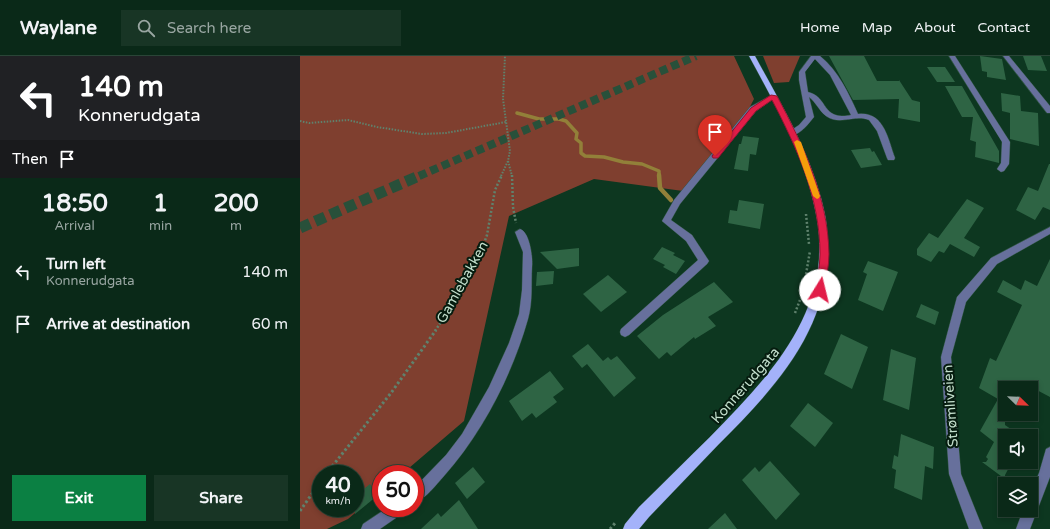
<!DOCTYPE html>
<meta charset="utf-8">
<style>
body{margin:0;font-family:"Varela Round",sans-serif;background:#183525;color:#f1f3f6;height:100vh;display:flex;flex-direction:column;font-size:15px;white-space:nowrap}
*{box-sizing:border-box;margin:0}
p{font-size:13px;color:#99a6a2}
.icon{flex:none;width:22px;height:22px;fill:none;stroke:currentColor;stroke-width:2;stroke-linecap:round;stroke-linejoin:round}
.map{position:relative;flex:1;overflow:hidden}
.panel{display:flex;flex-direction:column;background:#0a2918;width:300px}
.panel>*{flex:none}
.top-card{background:#202124;color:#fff;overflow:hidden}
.needle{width:26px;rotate:113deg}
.tools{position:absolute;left:698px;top:325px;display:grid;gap:8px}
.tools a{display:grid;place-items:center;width:40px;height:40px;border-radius:0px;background:#0a2918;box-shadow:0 2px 6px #0003,0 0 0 1px #2a4537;font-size:20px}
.speed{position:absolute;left:12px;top:409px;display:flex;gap:8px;font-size:20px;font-weight:700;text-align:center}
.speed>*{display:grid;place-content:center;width:52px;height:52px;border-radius:50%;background:#0a2918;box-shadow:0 2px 6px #0003,0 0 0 1px #2a4537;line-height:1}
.speed small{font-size:10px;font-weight:400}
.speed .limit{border:6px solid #d22;background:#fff;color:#111}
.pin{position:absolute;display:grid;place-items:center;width:34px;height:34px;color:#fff;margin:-41px -17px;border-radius:50% 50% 50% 0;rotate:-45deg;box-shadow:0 0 4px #0007}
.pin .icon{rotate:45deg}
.me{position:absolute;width:44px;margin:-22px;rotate:9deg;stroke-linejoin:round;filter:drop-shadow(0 0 3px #0008)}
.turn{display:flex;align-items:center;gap:14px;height:84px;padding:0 12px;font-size:18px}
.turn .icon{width:52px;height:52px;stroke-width:2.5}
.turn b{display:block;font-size:28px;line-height:34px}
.then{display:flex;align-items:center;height:38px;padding:0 12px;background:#0003;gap:8px;font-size:15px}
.eta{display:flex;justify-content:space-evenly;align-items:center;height:68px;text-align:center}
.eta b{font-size:24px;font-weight:700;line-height:28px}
.action{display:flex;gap:8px;margin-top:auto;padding:8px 12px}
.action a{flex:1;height:46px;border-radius:0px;background:#0b8043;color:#fff;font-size:16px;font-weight:700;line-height:46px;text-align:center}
.action a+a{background:#183525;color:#f1f3f6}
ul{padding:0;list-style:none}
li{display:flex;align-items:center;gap:12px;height:52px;padding:0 12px}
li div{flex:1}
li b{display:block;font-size:15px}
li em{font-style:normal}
header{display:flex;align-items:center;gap:24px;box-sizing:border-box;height:56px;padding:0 20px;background:#0a2918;border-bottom:1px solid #2a4537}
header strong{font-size:19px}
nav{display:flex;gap:22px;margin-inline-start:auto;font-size:14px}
.search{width:280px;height:36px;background:#183525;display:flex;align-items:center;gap:10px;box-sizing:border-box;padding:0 14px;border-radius:0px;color:#99a6a2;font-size:15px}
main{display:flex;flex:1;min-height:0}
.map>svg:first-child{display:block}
.forest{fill:#7f3f2f;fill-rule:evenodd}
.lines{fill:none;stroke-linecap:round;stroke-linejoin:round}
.stream-far1{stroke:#928039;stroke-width:3.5}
.stream{stroke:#928039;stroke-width:4.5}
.building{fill:#2e6444}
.highway-tunnel-far1{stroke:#28503a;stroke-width:8;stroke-dasharray:8 4.5;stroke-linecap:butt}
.highway-tunnel{stroke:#28503a;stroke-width:11;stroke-dasharray:11 5.5;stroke-linecap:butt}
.minor-casing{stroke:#2e553f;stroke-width:1}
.major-casing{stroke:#2e553f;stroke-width:1}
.path-far2{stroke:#5f826d;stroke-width:2;stroke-dasharray:1.5 1.5;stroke-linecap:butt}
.path-far1{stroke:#5f826d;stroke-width:2.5;stroke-dasharray:2 2;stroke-linecap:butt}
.path{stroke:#5f826d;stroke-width:3;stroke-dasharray:2.5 2.5;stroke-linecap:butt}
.minor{fill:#67709c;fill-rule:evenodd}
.major{fill:#a4b2fa;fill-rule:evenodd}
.route{fill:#e11d48;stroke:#92132f}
.slow{fill:#f59e0b}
.labels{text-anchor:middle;stroke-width:4;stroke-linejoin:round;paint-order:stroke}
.street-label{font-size:14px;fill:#c3dfcc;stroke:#061c0f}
</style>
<header>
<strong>Waylane</strong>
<div class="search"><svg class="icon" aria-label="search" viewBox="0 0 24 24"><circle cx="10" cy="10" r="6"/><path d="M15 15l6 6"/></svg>Search here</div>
<nav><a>Home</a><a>Map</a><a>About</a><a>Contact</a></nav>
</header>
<main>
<section class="panel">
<div class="top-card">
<div class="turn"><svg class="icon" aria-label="left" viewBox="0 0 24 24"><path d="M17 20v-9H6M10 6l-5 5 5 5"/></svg><div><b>140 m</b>Konnerudgata</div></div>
<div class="then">Then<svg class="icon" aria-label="arrive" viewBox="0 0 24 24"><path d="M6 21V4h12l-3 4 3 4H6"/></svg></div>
</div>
<div class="eta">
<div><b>18:50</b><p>Arrival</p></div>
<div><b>1</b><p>min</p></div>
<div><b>200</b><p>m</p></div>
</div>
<ul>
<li><svg class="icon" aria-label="left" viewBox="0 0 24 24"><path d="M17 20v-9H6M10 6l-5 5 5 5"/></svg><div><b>Turn left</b><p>Konnerudgata</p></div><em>140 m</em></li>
<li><svg class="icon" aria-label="arrive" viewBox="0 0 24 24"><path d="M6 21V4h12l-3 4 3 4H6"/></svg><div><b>Arrive at destination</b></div><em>60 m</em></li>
</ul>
<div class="action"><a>Exit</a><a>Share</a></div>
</section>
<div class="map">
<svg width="750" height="473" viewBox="0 0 750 473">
<rect width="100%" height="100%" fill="#0d3720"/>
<!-- forest -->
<g class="forest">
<path d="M0,0H434L454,43L443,64L383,135L294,123L209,160L164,365L102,418H81V435L48,463L27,473H0ZM21,418H55V452H21Z"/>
<path d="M463,0H500L489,26L474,27Z"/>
</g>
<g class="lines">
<!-- stream-far1 -->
<path class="stream-far1" d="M217,57L239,63H259L266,65L277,77L276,83L281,87V97L285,100L304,101L323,106L342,108L359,115V120"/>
<!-- stream -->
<path class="stream" d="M359,119L360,132L371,144"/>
</g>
<!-- building -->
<g class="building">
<path d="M529,0H564L577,25H599V24L612,44L620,46V66L598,62L599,43L553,44Z"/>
<path d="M680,0L702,3L706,24L687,21V16L682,15Z"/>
<path d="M723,0H741L747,15L728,14Z"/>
<path d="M627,11H645L655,26H637Z"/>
<path d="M645,30H662L699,95V107L675,101L676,86L670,84L673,61H662Z"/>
<path d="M701,37L720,40L721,55L738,57L739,90L710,83V57L702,55Z"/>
<path d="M443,80L459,82L456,99L450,98L448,115L434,113L439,88H441Z"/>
<path d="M570,92L572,96L574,95L582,109L561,112L551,94Z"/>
<path d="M749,108H750V154L743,151L735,164L716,154L728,131L738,135Z"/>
<path d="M667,143L684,152L664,182L680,191L674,201L650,188L644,197L639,195L631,206L617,199V193L629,177L638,182Z"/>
<path d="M439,144L464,148L460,173L428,167L430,154L437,155Z"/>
<path d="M362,191L375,197L373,199L385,205L376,218L363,211L365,209L353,203Z"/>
<path d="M279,192V210L257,213L240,196Z"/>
<path d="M750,203V341L733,332H705V369L721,380H705V406H712L705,419V423L682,406H686L688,403L686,401L694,386L680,375L698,343L679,332L690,302L696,305L722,249L697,236L703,224L721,234L725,224L737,230Z"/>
<path d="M568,205L598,216L583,255L558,244L567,218L563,216Z"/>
<path d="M254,215L253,228L236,230L237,216Z"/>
<path d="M308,219L327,236L301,256L283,238Z"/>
<path d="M414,226L433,246L408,261L416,270L395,283L394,281L371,300L367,296L359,303L337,280L363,259Z"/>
<path d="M621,248L639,256L635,269L616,261Z"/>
<path d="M541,278L568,291L552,333L524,318Z"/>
<path d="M288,288L303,305L308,301L311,304L317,300L336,322L314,341L287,308L282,312L272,300Z"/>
<path d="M591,293L616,302L609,354L583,344Z"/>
<path d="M250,315L264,333L253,341L257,346L236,362L232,357L222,365L209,345Z"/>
<path d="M508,347L533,367L515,391L490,370Z"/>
<path d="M601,378L634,391L633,413L625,410L622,444L594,432L596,414L592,412L594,399L598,401Z"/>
<path d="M470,405L500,438L476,464L442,424L455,411L459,416Z"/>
<path d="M173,411L185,426L167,443L155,427Z"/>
<path d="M70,428L77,440L55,458V440Z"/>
<path d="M159,444L178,473H121L138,457L141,461Z"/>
<path d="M425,457L437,473H408Z"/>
</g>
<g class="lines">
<!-- highway-tunnel-far1 -->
<path class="highway-tunnel-far1" d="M119,120L396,0"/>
<!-- highway-tunnel -->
<path class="highway-tunnel" d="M0,172L121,119"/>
<defs>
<g id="minor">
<path d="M511,0H520C538,14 549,38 558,58C584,55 588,83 595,102L594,104H588L587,102L577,75L569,64C555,58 540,70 526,60C519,55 516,46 509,41L514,61C508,68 500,80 490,79V75L499,69L506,61L499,24V16ZM515,3L530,19L551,59C521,65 529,41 508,36L505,16Z"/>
<path d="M649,0H655L710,86L709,108L704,115L701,116L697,113L701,107L702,86Z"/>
<path d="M703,0H709L750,50V57H747Z"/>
<path d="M474,38L476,39V41L456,55L380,148L371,164L392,179L407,202L409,205L407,208L329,279L325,281L321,279L320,276L321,273L398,204L386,185L362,165L374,144L450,51Z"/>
<path d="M750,171V178L697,208L666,246L651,301L661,418L683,473H669L649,418L641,301L657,241L691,202Z"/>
<path d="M220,173C230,176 233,202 232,211C231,228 233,246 228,263C212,319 183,376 144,420C136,429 126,442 115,447V431L146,399L162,378L189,331L209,287L219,258L222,234L223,196L215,176Z"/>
<path d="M750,391V421L730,473H716L723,454H731V436L739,417L746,393Z"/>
<path d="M87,452H105L103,457L80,473H61L63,468Z"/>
</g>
<path id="major" d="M449,0H455C480,46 507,91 521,142C523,150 525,158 526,165C539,263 482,325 418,389C395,413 372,437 349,461L339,473H323L325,468L339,451C363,428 386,404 410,381C469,321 533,255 517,163C507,104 477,52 449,0Z"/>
</defs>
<!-- minor casing -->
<use href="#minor" class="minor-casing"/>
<!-- major casing -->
<use href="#major" class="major-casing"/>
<!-- path-far2 -->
<g class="path-far2">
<path d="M0,65L9,67L48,64L77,71L122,78L146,77L206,66"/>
<path d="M208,105L212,120"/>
<path d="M201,120L208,105L210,95L203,43L205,0"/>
</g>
<!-- path-far1 -->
<g class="path-far1">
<path d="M212,119L213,151L216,167"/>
<path d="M506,158L509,188"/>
<path d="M504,230L510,195"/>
<path d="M495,257L500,244"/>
<path d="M135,275L155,245L180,198L187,179L195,134L202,119"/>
</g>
<!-- path -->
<g class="path">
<path d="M26,418L91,337L136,274"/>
<path d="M0,455L21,425"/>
<path d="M310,473L316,466"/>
</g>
<!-- minor -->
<use href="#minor" class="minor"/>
<!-- major -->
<use href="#major" class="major"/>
</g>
<!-- route -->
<path class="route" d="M471,39L477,40C503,89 528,141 529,198C529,210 526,222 525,234L523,237H517L516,234C517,222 520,210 520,198C520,142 497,92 472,44L456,55L418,102H413L412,100L451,52Z"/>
<!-- slow -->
<path class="slow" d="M497,84L501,86L520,140L519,142L517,143L513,140L494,86Z"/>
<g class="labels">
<!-- street labels -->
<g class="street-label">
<text transform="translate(162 226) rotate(-61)" y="5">Gamlebakken</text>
<text transform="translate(445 329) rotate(-49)" y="5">Konnerudgata</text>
<text transform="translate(650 350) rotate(-94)" y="5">Strømliveien</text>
</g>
</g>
</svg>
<div class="tools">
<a><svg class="needle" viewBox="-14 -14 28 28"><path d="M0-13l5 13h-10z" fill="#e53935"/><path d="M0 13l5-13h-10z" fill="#99a6a2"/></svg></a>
<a><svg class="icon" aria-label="sound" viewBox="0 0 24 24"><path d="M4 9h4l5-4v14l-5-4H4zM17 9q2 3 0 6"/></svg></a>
<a><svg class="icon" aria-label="layers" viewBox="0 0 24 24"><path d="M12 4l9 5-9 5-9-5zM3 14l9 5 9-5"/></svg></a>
</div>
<div class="speed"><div>40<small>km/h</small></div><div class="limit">50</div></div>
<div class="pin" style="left:415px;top:100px;background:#d93025"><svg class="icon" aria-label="arrive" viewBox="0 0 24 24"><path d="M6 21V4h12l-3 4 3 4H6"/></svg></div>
<svg class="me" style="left:520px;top:234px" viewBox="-20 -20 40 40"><circle r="19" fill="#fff"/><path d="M0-13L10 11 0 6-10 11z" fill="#e11d48"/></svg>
</div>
</main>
